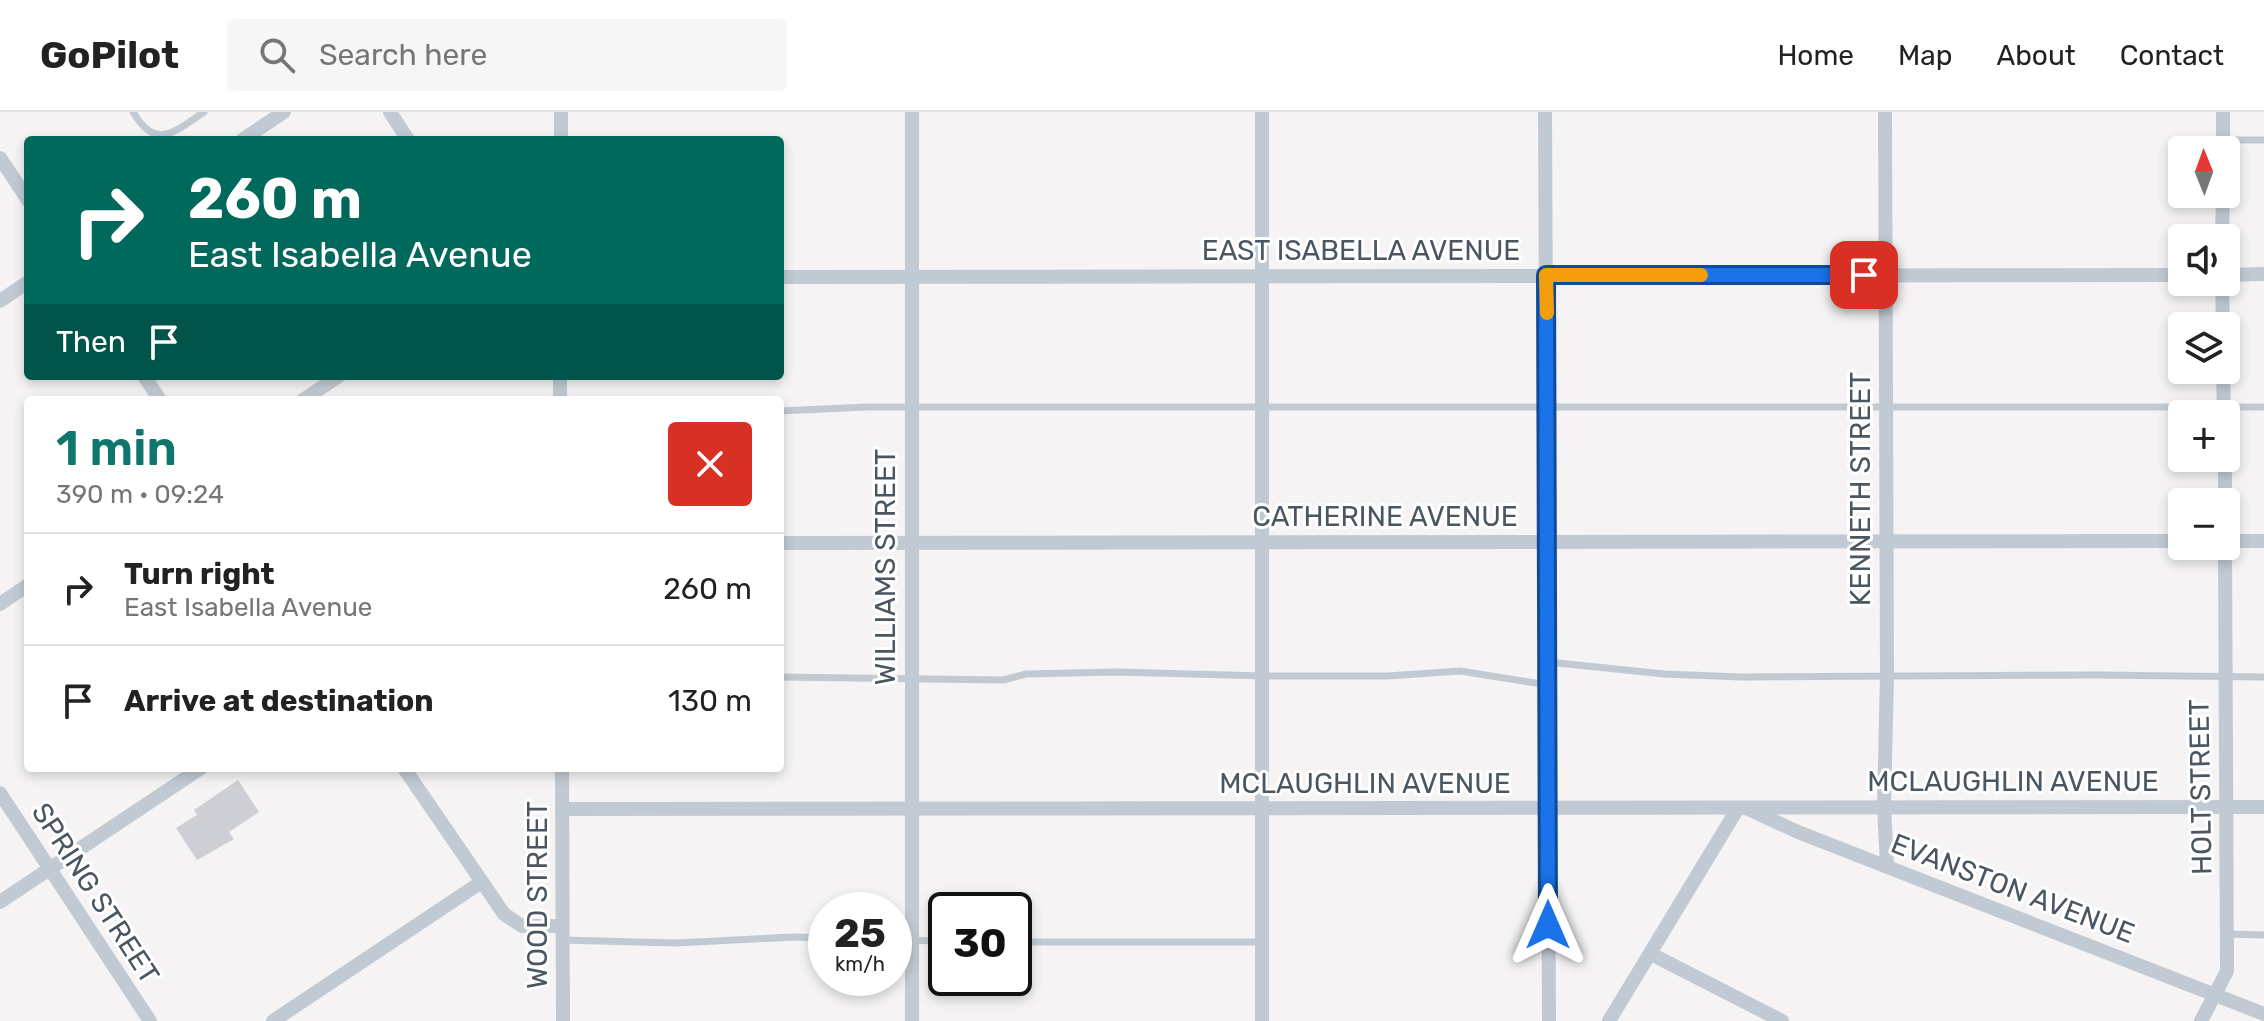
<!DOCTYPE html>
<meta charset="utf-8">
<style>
body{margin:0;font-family:Rubik,sans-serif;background:#f6f6f6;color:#222;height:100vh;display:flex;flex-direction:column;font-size:30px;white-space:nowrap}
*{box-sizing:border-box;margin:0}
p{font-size:26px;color:#767676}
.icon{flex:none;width:44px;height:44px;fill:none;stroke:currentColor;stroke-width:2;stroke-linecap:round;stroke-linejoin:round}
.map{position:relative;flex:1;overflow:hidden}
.panel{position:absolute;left:24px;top:284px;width:760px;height:376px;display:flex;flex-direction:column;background:#fff;border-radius:8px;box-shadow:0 4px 12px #0003}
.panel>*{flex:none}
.top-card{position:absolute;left:24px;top:24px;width:760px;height:244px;border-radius:8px;box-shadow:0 4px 12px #0003;background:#00695c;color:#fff;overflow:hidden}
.needle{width:52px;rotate:359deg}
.controls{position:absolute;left:2168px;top:24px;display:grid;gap:16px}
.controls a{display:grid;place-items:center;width:72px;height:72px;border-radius:8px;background:#fff;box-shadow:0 4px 12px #0003;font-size:40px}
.speed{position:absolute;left:808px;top:780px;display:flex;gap:16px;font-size:40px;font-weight:700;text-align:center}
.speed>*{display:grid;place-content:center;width:104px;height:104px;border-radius:50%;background:#fff;box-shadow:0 4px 12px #0003;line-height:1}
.speed small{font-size:20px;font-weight:400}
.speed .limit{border:4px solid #111;border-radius:12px;background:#fff;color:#111}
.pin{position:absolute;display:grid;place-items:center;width:68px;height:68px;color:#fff;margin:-34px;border-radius:16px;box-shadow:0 4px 12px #0006}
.me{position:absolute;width:88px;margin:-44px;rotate:0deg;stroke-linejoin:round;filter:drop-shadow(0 0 6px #0008)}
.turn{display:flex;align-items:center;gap:28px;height:168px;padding:0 32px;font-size:36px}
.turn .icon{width:104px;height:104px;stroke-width:2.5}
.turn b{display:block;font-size:56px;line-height:68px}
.then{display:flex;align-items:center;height:76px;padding:0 32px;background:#0003;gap:16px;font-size:30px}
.round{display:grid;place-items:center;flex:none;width:84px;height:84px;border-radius:8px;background:#f6f6f6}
.overview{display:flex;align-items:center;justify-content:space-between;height:136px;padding:0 32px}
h1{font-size:48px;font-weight:600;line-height:60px;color:#0f766e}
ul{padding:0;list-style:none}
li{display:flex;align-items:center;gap:24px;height:112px;padding:0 32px;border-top:2px solid #e0e0e0}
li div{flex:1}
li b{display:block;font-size:30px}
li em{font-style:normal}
header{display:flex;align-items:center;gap:48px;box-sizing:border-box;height:112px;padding:0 40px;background:#fff;border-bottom:2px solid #e0e0e0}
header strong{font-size:38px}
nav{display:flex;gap:44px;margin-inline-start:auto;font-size:28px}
.search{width:560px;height:72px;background:#f6f6f6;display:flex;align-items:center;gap:20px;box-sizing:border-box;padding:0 28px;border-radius:8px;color:#767676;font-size:30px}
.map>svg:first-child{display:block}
.building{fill:#cdcfd5}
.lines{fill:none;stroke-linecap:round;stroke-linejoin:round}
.lane{stroke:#c1cad2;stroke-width:7}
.street{stroke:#c1cad2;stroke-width:14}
.route-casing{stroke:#114b97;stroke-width:20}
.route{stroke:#1a73e8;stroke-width:14}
.slow{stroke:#f59e0b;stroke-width:14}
.labels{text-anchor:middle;stroke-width:6;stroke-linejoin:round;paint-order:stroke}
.street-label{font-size:28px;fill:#4a5661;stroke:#fff}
</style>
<header>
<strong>GoPilot</strong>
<div class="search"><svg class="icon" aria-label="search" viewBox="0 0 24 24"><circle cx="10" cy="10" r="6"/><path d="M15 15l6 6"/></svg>Search here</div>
<nav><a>Home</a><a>Map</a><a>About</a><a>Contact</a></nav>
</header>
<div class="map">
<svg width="2264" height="909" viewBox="0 0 2264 909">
<rect width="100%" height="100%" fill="#f5f3f3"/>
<!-- building -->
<path class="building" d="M238,668L259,700L229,720L234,727L197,748L176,716L197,703L194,698Z"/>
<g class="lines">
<!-- lane -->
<g class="lane">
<path d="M133,0C156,39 174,20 204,0"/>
<path d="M2223,28H2264"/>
<path d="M780,299L866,295H2264"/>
<path d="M1548,550L1664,562L1741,565L2097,563L2264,565"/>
<path d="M780,565L1003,568L1026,562L1117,560L1264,564H1388L1460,559L1548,573"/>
<path d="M2227,822L2264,823"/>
<path d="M562,828L676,831L794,825L826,826"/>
<path d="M894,828L946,829"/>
<path d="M1014,830H1262"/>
</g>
<!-- street -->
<g class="street">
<path d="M390,0L408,28"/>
<path d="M912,0V909"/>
<path d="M1262,0V909"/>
<path d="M1545,0L1549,909"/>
<path d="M1885,0L1887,563L1884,695L1887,753"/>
<path d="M2223,0V38"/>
<path d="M242,28L284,0"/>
<path d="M561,28V0"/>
<path d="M0,46L28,88"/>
<path d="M2222,126L2223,82"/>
<path d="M2226,163L2264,162"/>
<path d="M780,165L2182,163"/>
<path d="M2222,170L2223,214"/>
<path d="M0,189L28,170"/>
<path d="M2223,258L2224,302"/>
<path d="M144,264L160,288"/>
<path d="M303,288L339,264"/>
<path d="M560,288V264"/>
<path d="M2225,346V390"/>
<path d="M2226,429H2264"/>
<path d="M780,431L2182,429"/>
<path d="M0,492L28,473"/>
<path d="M404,656L504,802L522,814H562"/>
<path d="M562,656L563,909"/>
<path d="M0,681L150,909"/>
<path d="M562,697L2264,695"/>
<path d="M1748,697L1798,720L2264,902"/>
<path d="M0,790L201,656"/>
<path d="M1651,842L1782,909"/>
<path d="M273,909L480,771"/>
<path d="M1609,909L1738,696"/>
<path d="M2201,909L2227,859L2225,434"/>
</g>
</g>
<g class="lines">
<defs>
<path id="route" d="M1548,813L1546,163H1864"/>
</defs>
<!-- route casing -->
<use href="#route" class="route-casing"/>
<!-- route -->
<use href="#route" class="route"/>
<!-- slow -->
<path class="slow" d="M1547,201L1546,163H1701"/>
</g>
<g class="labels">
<!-- street labels -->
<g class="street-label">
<text x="1361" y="148">EAST ISABELLA AVENUE</text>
<text transform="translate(1860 377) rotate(-90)" y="10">KENNETH STREET</text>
<text x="1385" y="414">CATHERINE AVENUE</text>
<text transform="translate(885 455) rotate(-90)" y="10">WILLIAMS STREET</text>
<text x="2013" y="679">MCLAUGHLIN AVENUE</text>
<text x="1365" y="681">MCLAUGHLIN AVENUE</text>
<text transform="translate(2200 675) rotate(-91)" y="10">HOLT STREET</text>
<text transform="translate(2013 776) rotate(21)" y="10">EVANSTON AVENUE</text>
<text transform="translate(96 781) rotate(57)" y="10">SPRING STREET</text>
<text transform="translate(537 783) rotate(-90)" y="10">WOOD STREET</text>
</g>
</g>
</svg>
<div class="controls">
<a><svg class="needle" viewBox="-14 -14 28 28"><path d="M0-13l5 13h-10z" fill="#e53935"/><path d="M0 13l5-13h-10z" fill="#767676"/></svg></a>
<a><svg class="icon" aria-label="sound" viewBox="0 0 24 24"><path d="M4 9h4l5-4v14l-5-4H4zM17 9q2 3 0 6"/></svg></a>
<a><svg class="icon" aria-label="layers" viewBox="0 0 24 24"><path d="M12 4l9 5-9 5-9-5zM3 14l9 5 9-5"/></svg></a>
<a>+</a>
<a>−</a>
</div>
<div class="speed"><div>25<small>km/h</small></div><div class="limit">30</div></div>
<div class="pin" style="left:1864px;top:163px;background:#d93025"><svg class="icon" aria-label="arrive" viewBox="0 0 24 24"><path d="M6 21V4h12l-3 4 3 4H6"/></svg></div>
<svg class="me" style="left:1548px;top:813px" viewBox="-20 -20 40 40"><path d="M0-17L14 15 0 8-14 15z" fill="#1a73e8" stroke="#fff" stroke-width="4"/></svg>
<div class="top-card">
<div class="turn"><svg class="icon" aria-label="right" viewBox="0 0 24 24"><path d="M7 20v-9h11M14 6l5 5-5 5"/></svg><div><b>260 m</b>East Isabella Avenue</div></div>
<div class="then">Then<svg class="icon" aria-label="arrive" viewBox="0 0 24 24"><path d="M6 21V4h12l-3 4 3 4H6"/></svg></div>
</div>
<section class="panel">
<div class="overview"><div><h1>1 min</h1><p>390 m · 09:24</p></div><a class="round" style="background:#d93025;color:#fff"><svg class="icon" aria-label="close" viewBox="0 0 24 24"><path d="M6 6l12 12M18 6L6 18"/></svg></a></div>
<ul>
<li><svg class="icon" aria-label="right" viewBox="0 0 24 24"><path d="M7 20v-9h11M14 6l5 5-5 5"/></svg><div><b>Turn right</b><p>East Isabella Avenue</p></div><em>260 m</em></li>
<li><svg class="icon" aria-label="arrive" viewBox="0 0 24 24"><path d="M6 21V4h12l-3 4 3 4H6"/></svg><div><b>Arrive at destination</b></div><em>130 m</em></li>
</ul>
</section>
</div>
